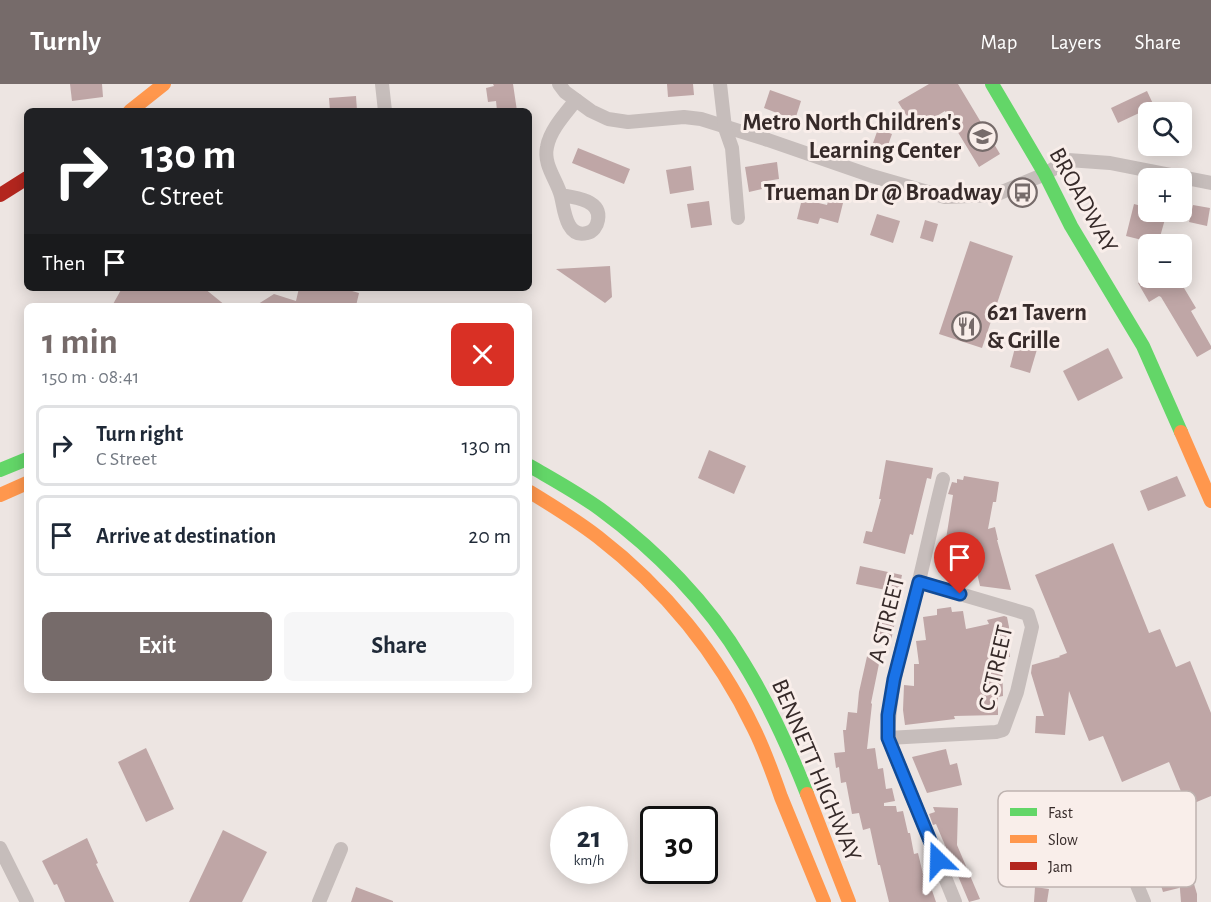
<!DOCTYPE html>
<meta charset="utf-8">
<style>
body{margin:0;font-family:"Alegreya Sans",sans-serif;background:#f6f6f7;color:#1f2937;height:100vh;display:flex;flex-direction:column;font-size:22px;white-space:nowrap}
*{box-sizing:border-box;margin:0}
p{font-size:20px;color:#747a83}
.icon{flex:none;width:33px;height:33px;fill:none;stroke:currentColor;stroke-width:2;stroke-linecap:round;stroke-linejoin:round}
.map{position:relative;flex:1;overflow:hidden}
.panel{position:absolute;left:24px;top:219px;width:508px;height:390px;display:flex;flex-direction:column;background:#fff;border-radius:9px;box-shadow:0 3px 15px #0003}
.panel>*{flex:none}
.hud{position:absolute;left:24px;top:24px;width:508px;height:183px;border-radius:9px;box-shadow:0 3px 15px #0003;background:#202124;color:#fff;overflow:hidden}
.tools{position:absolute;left:1138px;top:18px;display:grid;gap:12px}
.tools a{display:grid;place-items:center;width:54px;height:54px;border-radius:9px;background:#fff;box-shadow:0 3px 15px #0003;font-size:30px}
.speed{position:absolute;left:550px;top:722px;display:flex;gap:12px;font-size:30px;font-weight:700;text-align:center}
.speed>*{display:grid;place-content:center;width:78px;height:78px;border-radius:50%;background:#fff;box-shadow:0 3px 15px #0003;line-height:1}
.speed small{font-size:15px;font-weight:400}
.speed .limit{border:3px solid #111;border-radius:9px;background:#fff;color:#111}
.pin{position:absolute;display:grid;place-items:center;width:51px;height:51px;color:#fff;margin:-62px -26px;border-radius:50% 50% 50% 0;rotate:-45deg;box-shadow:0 0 6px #0007}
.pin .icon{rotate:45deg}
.me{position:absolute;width:66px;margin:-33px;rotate:338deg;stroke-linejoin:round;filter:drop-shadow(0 0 4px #0008)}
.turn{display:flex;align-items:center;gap:21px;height:126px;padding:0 18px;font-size:27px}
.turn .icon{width:78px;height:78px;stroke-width:2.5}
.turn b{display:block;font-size:42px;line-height:51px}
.then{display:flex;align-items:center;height:57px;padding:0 18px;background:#0003;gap:12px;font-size:22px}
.round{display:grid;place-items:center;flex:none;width:63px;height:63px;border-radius:9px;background:#f6f6f7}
.overview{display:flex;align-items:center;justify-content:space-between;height:102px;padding:0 18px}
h1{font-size:36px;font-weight:600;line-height:45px;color:#766b6a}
.primary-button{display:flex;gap:12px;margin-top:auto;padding:12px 18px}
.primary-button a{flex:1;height:69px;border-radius:9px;background:#766b6a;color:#fff;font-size:24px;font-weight:600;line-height:69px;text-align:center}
.primary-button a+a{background:#f6f6f7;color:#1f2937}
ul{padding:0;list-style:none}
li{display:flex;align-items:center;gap:18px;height:81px;margin:0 12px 9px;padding:0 6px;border:3px solid #e0e1e3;border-radius:9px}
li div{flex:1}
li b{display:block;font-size:22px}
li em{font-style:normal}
header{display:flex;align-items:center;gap:36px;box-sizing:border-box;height:84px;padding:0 30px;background:#766b6a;color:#fff}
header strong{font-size:28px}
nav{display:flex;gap:33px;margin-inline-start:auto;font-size:21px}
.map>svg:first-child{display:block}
.building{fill:#bfa6a6}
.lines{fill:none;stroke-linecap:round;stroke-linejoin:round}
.street{stroke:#c6bdbb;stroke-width:14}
.fast{stroke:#63d668;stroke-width:14}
.slow{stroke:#ff974d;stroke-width:14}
.jam{stroke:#b3261e;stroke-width:14}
.route-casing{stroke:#114b97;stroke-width:15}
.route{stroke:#1a73e8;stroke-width:10}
.labels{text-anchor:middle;stroke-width:6;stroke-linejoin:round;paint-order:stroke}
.poi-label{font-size:24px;font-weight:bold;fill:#362a29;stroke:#f9eeea;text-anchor:end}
.street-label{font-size:24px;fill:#362a29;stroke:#f9eeea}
.key{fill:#f9eeea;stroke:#beb3b0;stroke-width:1.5}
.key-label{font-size:16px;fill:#362a29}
</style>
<header>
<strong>Turnly</strong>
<nav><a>Map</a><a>Layers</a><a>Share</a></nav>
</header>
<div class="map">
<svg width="1211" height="818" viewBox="0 0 1211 818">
<rect width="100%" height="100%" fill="#ede5e2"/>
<!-- building -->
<g class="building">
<path d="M70,0H102L103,13L72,17Z"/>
<path d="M493,0H513L517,27H497L496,17L488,18L486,4L494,2Z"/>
<path d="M667,0H693L694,11L668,13Z"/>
<path d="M929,0H958L1000,70L979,83L945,27L915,45L898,18Z"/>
<path d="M770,6L801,17L795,36L764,24Z"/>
<path d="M1147,7L1154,22L1118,39L1111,24Z"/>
<path d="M356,12L357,27H330L329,14Z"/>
<path d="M878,45L892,50L887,64L873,59Z"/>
<path d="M578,64L630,85L624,100L572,79Z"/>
<path d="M777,78L779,95L761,98L762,105L749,108L745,83Z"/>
<path d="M691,82L694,106L670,110L666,86Z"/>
<path d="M831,107L845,111L838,139L820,134L818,140L797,135L802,115L827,121Z"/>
<path d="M709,117L712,141L691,144L687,120Z"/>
<path d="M1134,120L1149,124V128H1167L1158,160L1126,152Z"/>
<path d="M1193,121L1210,124L1207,142L1189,138Z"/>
<path d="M877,130L900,137L893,159L870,151Z"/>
<path d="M925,136L938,140L933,158L920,154Z"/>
<path d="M970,157L1013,172L982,264L939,250Z"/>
<path d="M610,182L612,213L605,219L556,185Z"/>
<path d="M1147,194H1178L1196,224L1191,227L1211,262V265L1197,273L1161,213L1159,212L1149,218L1138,199Z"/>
<path d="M122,204H204L226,222H112Z"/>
<path d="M299,204H342L359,209L356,222H255L274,210L296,217Z"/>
<path d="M1017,256L1038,262L1030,289L1010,283Z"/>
<path d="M1108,264L1123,294L1078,317L1063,287Z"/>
<path d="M709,366L746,382L734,410L698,394Z"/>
<path d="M886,376L933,384L931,395L927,394L913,451L910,450L905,470L863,459L866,447L872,448L881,415H879Z"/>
<path d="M964,392L999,398L996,418H993L988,445L995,443L998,456H997L1011,506L980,502L969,454L954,456L958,484L942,480L953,411L948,410L952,398L957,399V395L963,396Z"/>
<path d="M1177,392L1186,412L1148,427L1140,407Z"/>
<path d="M1113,459L1149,549L1160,545L1176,583L1190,577L1211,629V712L1187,722L1169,678L1122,698L1103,652L1089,657L1069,607L1065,651L1035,649L1036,632H1044L1031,589L1032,581L1060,573L1059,572L1067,569L1035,491Z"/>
<path d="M860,482L902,491L895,524H898L890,561L876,558L886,506L856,500Z"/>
<path d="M951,523L952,528L963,527L966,545L989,540L987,536L1004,532L1007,533L1009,543L1010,573H1002L1003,612L998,613V631L954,632L955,635L905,641L903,626L904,601L914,602V580H919L916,557L926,556L923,533L937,531V525Z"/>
<path d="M868,568L881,570L871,619L872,620L867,665L875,664L878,685L883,684L886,705L892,704L895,717L884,719V722H896L897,728L903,727L908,749H910L914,770L918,769L923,790L926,789L936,818H889L880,781H878L870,744L863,746L859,729L852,730L846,698L841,699L839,683L836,684L834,669L845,668L843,646H846L848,628L857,629L859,608Z"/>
<path d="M146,664L174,725L146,738L118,678Z"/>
<path d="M946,665L950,681L957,679L962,701L927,709L912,673Z"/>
<path d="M933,723L958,724L957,761L980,815L969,818L936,740L933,741L929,730L935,728Z"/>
<path d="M223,746L267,768L242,818H189Z"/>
<path d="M87,754L98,779L96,780L114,818H65L57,800L54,801L42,777Z"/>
<path d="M1174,788L1179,804L1163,808L1158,792Z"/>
<path d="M1191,790L1197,810V818H1181L1179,793Z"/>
<path d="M356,803L393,817V818H351Z"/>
<path d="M1035,803L1049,805L1047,818H1034Z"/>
</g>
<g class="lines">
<!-- street -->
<g class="street">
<path d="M382,0L385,27"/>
<path d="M559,0L565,8L591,27L608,35L628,38L684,33L701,35L768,56L872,92L945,113L995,111L1045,90L1068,76L1110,79L1211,99"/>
<path d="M720,0L725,44L732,64L738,134"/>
<path d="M561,111C574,113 602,116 598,136C597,142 593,148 587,149C566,155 564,124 561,112C557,96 543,81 547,63C550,46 565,30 576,16"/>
<path d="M943,395C933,434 925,474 915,513C903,559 889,605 888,654L955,818"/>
<path d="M888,654L996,648L1003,646L1017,608L1032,543L1028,530L919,498"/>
<path d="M0,764L27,818"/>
<path d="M1137,801L1144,818"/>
<path d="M319,818L341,765"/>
</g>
<!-- fast -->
<g class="fast">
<path d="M992,0L1045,90L1071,142L1143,262L1181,348"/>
<path d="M530,382C554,396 578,409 600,425C656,466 708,519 743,578C769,620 789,664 807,710"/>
<path d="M0,386L27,375"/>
</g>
<!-- slow -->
<g class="slow">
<path d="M130,27L164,0"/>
<path d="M1181,348L1211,417"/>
<path d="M530,408C553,422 576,436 598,453C664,504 718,570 754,645C765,667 773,690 781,713C795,748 810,783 824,818"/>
<path d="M0,411L27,399"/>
<path d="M807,710L849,818"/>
</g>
<!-- jam -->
<path class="jam" d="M0,111L27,94"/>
</g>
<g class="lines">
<defs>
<path id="route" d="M938,776L888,654V631L894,595L919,498L960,510"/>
</defs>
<!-- route casing -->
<use href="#route" class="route-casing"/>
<!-- route -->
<use href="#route" class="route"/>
</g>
<!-- icons -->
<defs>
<symbol id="school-ring" viewBox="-11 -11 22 22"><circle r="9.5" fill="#f9eeea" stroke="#766b6a" stroke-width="1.5"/><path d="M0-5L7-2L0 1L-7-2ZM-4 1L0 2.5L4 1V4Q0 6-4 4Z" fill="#766b6a"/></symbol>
<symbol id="bus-ring" viewBox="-11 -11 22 22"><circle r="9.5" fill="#f9eeea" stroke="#766b6a" stroke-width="1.5"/><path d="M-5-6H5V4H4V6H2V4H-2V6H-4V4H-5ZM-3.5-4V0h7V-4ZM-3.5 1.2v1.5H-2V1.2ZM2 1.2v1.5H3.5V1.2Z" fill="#766b6a"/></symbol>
<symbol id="restaurant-ring" viewBox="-11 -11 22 22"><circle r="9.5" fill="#f9eeea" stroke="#766b6a" stroke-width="1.5"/><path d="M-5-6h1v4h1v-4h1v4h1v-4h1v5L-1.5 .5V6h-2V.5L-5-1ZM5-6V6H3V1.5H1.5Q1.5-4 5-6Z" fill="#766b6a"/></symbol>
</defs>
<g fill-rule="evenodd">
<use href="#school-ring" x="966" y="36" width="33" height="33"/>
<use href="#bus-ring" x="1006" y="92" width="33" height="33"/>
<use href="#restaurant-ring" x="950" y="226" width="33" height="33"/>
</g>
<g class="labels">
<!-- poi labels -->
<g class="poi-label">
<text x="961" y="46">Metro North Children's<tspan x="961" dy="28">Learning Center</tspan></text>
<text x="1002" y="116">Trueman Dr @ Broadway</text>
<text x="987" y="236" text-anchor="start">621 Tavern<tspan x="987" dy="28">&amp; Grille</tspan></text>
</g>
<!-- street labels -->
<g class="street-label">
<text transform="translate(1084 116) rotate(61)" y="8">BROADWAY</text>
<text transform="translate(886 535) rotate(-76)" y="8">A STREET</text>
<text transform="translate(995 584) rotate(-77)" y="8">C STREET</text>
<text transform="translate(817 686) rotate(67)" y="8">BENNETT HIGHWAY</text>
</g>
</g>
<!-- legend -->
<rect x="998" y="707" width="198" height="96" rx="9" class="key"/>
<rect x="1010" y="724" width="27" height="8" fill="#63d668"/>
<rect x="1010" y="751" width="27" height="8" fill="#ff974d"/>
<rect x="1010" y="778" width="27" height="8" fill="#b3261e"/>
<g class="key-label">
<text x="1048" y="734">Fast</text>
<text x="1048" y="761">Slow</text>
<text x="1048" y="788">Jam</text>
</g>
</svg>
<div class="tools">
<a><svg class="icon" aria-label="search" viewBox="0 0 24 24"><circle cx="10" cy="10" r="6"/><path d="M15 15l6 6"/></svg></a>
<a>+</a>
<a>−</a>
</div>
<div class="speed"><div>21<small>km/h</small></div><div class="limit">30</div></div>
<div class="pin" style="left:960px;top:510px;background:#d93025"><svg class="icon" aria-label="arrive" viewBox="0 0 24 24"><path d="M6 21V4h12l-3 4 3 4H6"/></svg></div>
<svg class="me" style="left:938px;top:776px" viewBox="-20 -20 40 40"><path d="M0-17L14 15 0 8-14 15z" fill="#1a73e8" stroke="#fff" stroke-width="4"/></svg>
<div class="hud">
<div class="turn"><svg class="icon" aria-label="right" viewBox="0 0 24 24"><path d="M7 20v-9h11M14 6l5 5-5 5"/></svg><div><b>130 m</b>C Street</div></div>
<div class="then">Then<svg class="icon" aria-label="arrive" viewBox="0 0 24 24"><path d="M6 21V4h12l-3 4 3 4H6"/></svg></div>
</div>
<section class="panel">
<div class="overview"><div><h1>1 min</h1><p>150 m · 08:41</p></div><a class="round" style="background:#d93025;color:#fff"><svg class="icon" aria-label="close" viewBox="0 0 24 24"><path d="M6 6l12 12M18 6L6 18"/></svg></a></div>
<ul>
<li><svg class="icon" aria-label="right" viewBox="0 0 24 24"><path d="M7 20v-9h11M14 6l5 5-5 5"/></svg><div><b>Turn right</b><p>C Street</p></div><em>130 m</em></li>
<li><svg class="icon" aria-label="arrive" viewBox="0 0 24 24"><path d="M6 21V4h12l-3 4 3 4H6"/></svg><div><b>Arrive at destination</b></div><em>20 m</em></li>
</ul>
<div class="primary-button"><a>Exit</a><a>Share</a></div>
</section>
</div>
